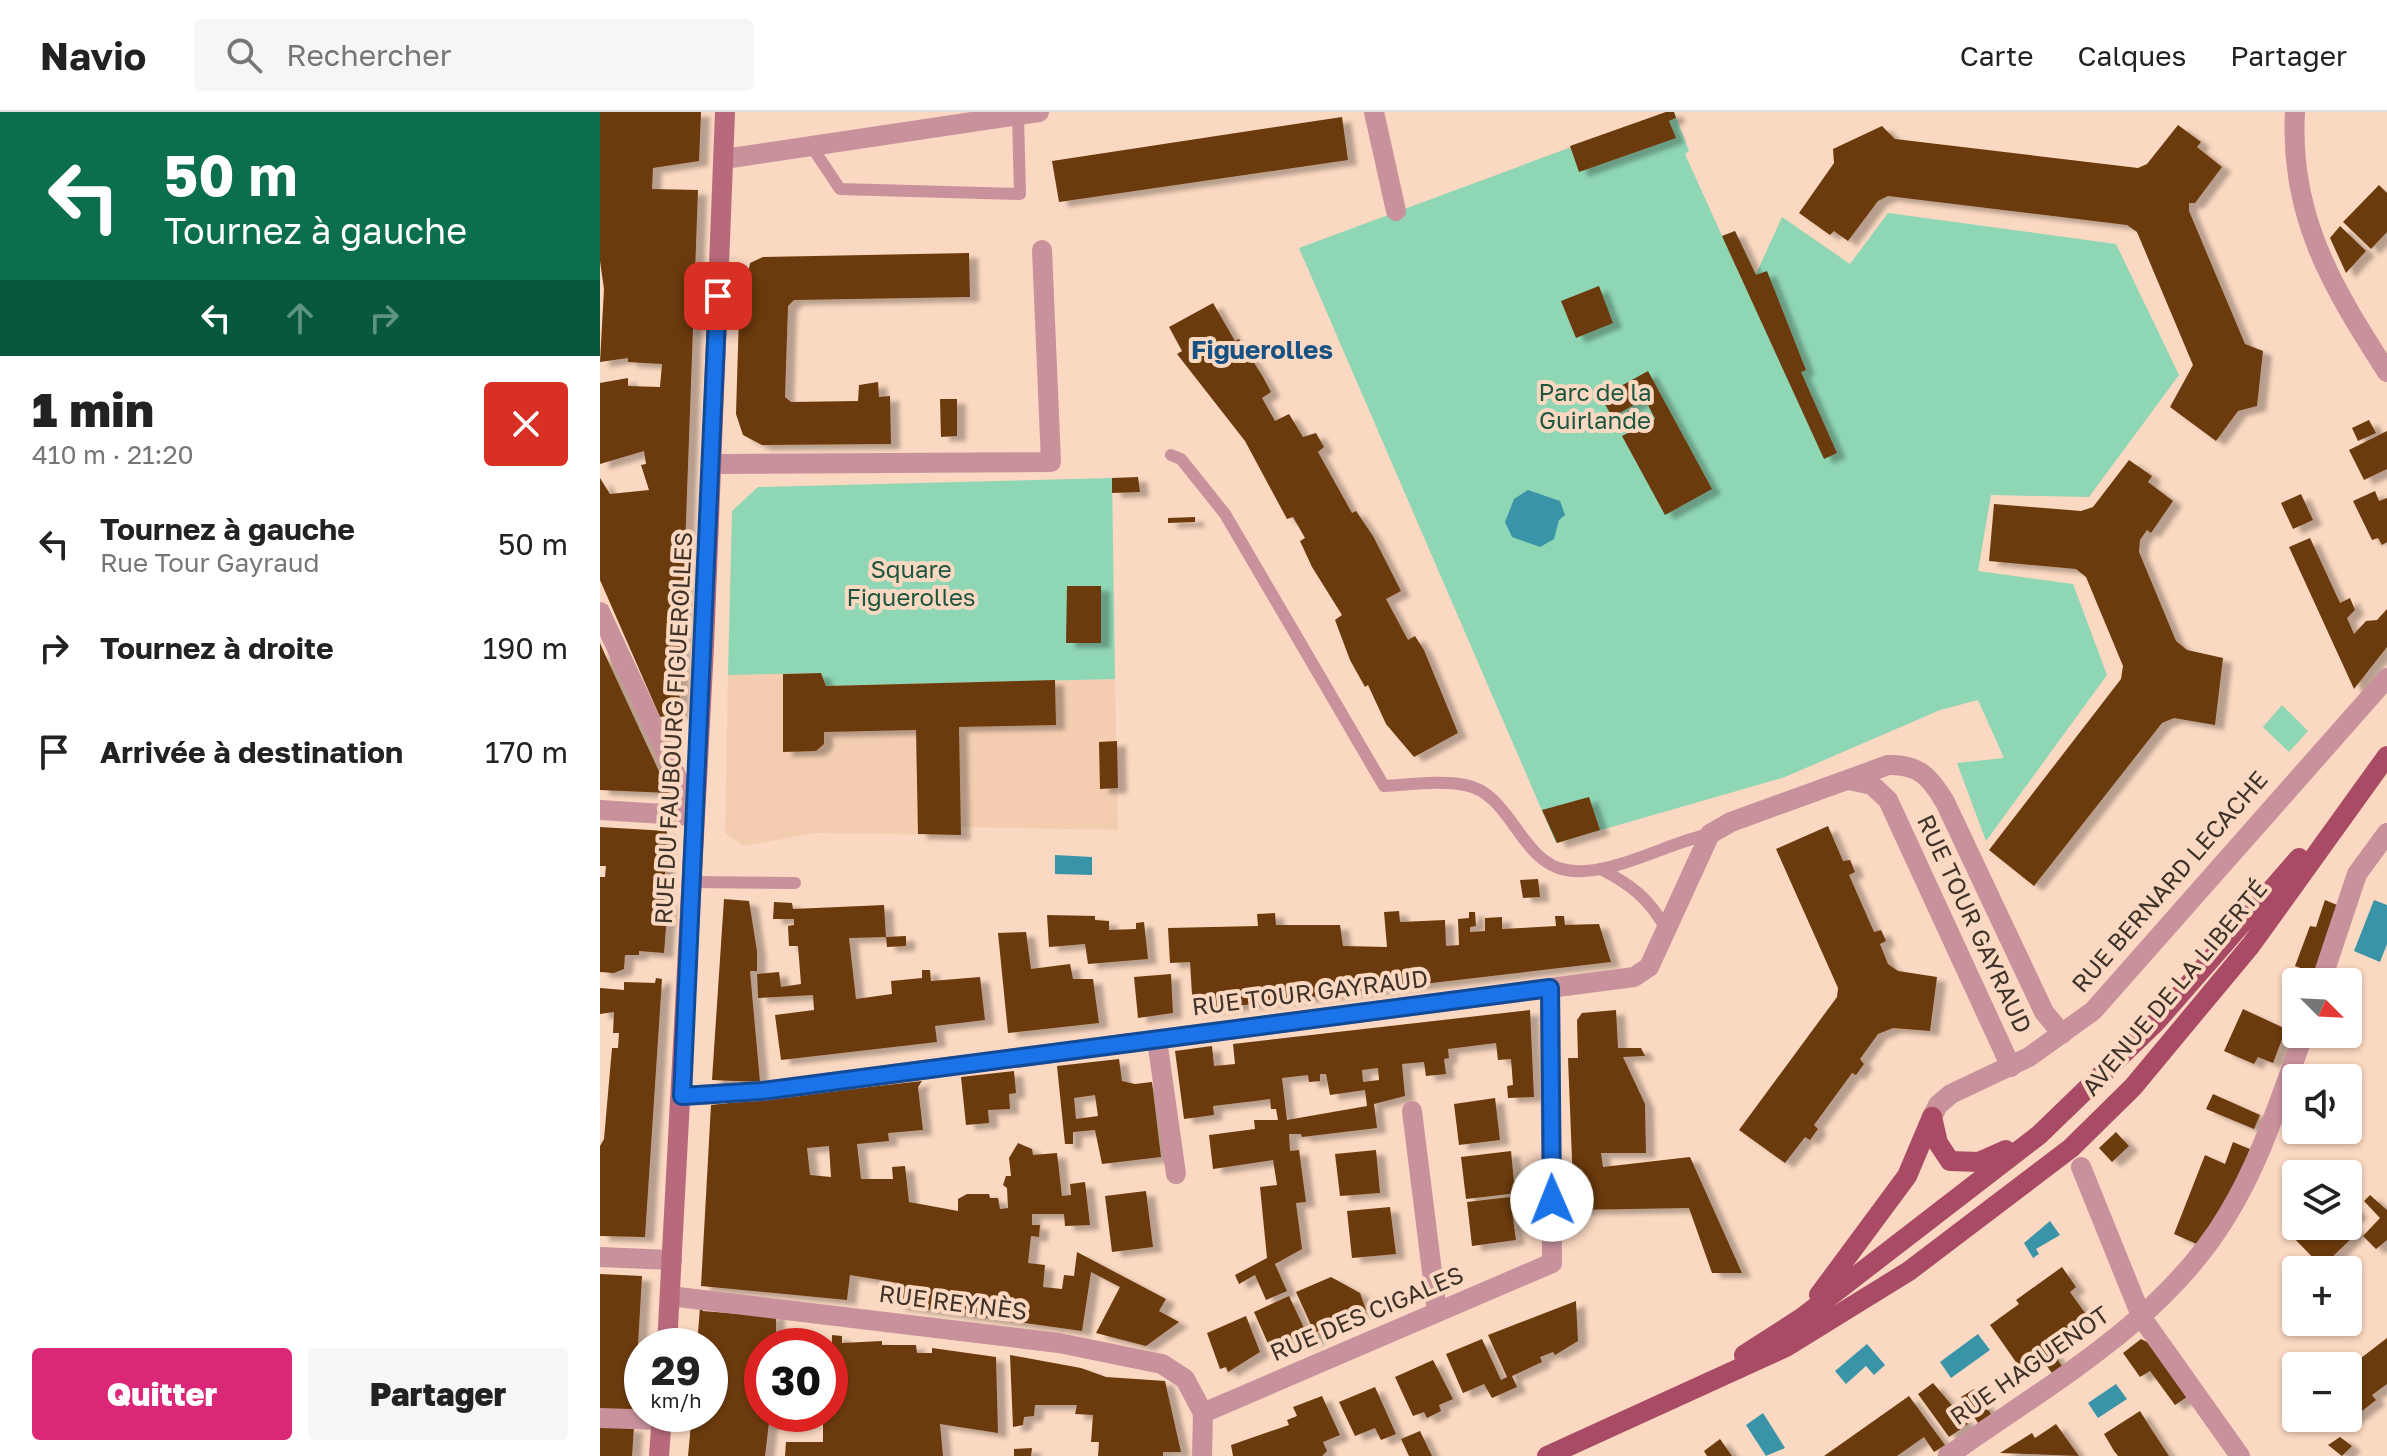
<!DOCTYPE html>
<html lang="fr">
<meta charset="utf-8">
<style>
body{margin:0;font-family:"Golos Text",sans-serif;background:#f6f6f6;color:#222;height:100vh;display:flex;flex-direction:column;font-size:30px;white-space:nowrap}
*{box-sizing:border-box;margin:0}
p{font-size:26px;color:#767676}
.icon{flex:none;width:44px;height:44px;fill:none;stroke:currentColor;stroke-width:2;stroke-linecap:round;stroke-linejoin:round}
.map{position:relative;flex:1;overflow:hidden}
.details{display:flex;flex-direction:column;background:#fff;width:600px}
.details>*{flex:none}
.guide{background:#0b6e4f;color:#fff;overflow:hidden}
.needle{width:52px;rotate:114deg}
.tools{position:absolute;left:1682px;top:856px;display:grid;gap:16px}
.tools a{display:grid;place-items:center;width:80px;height:80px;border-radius:8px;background:#fff;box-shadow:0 2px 6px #0004;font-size:40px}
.speed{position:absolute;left:24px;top:1216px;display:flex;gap:16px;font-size:40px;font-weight:700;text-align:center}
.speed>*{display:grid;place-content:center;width:104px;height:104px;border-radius:50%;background:#fff;box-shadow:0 2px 6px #0004;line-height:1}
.speed small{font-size:20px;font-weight:400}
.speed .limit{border:12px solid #d22;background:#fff;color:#111}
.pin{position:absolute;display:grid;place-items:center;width:68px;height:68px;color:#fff;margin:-34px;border-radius:16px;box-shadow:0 4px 12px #0006}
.me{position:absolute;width:88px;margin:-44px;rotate:359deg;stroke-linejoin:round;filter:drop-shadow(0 0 6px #0008)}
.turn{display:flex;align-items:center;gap:28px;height:168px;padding:0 32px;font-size:36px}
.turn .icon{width:104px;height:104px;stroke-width:2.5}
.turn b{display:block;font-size:56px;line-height:68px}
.lanes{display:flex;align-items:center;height:76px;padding:0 32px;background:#0003;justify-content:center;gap:40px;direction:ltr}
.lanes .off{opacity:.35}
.round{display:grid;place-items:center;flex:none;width:84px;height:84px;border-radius:8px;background:#f6f6f6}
.overview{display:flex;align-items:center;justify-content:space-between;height:136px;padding:0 32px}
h1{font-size:48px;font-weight:800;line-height:60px}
.action{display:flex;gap:16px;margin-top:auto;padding:16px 32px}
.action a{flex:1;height:92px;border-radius:8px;background:#db2777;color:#fff;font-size:32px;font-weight:800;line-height:92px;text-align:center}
.action a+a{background:#f6f6f6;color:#222}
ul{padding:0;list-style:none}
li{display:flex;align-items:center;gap:24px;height:104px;padding:0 32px}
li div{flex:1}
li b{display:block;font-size:30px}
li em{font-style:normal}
header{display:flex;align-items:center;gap:48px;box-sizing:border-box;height:112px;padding:0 40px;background:#fff;border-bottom:2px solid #e0e0e0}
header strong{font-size:38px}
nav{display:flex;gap:44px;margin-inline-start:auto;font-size:28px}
.search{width:560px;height:72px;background:#f6f6f6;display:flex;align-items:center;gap:20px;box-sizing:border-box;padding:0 28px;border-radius:8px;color:#767676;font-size:30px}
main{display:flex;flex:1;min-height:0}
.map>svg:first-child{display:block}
.built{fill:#f4cdb1}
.green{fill:#8fd6b5}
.water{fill:#3994a8}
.building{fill:#6c3a0d;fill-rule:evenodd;filter:url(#shadow)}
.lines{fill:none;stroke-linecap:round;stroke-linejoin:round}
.lane{stroke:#c8919c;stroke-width:12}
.street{stroke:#c8919c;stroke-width:20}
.secondary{stroke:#b86a7c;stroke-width:20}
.primary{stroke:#aa4b65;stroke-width:20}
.route-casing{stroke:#114b97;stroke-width:20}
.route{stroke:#1a73e8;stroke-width:14}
.labels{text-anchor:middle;stroke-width:8;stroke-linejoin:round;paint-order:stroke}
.park-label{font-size:24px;fill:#1c563f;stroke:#fad8c1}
.street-label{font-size:24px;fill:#3f3229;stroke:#fad8c1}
.neighbourhood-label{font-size:26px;font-weight:bold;fill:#155182;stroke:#fad8c1}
</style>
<header>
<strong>Navio</strong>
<div class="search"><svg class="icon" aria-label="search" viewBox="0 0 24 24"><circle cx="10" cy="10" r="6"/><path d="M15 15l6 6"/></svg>Rechercher</div>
<nav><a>Carte</a><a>Calques</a><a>Partager</a></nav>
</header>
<main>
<section class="details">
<div class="guide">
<div class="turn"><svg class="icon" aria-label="left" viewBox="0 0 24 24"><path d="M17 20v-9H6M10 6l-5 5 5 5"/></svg><div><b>50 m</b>Tournez à gauche</div></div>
<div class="lanes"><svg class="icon" aria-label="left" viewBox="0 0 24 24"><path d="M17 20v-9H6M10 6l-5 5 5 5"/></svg><svg class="icon off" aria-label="ahead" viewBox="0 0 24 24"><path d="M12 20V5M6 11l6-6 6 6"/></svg><svg class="icon off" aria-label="right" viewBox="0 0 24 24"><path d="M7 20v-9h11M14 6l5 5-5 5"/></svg></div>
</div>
<div class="overview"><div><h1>1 min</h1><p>410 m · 21:20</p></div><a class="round" style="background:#d93025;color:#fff"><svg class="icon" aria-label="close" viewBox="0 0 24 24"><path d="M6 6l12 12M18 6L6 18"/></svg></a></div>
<ul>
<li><svg class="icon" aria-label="left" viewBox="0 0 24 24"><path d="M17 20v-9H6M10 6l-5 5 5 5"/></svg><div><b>Tournez à gauche</b><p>Rue Tour Gayraud</p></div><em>50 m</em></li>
<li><svg class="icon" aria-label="right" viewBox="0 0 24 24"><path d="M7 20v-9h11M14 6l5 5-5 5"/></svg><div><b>Tournez à droite</b></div><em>190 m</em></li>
<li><svg class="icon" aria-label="arrive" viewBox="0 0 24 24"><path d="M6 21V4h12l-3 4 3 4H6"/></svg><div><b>Arrivée à destination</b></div><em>170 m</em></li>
</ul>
<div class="action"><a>Quitter</a><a>Partager</a></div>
</section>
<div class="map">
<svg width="1787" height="1344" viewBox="0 0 1787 1344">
<defs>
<filter id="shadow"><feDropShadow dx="9" dy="5" stdDeviation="2" flood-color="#0004"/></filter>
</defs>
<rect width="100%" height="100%" fill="#fad8c1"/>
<!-- built -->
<path class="built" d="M221,561L227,573L515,567L518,718L361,715V723L215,721L144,734L125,721L128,563Z"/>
<!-- green -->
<g class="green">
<path d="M1066,0H1074L1089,39L1085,42L1122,124L1135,119L1156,162L1182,105L1250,152L1288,101L1516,132L1579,263L1489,385L1391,383L1378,459L1473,472L1507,563L1386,729L1357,651L1404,646L1378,588L1340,598L1185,665L956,731L699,136Z"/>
<path d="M512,366L515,567L226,574L221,561L128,563L132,399L158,375Z"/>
<path d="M1682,593L1708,619L1689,640L1663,615Z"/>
</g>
<!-- water -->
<g class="water">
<path d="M928,378L960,389L965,403L959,408L954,427L940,435L912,425L905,410L914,387Z"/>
<path d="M455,743L492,745V763L455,762Z"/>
<path d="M1774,788L1787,793V832L1780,850L1754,839Z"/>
<path d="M1450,1109L1460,1123L1436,1137L1439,1142L1433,1146L1424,1131Z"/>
<path d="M1378,1222L1390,1238L1351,1266L1340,1250Z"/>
<path d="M1267,1232L1285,1253L1274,1263L1266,1254L1246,1272L1235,1259Z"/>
<path d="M1516,1272L1527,1287L1498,1306L1488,1291Z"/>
<path d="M1163,1301L1185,1336L1166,1344L1146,1313Z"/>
</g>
<!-- building -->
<g class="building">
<path d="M0,0H101L99,49L53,56L52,77L98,78L79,602L60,605L0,468V366L10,382L49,378L41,353L46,352L44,339L0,352V271L28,266V274L60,275L62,252L28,250V246L0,250L4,177L0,149Z"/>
<path d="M1066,0H1074L1076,6L1069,9L1076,26L979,60L970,34Z"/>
<path d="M742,5L748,48L459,90L452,49Z"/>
<path d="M1578,13L1601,30L1597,35L1622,55L1595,91H1589V99L1645,232L1663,239L1657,294L1638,299L1616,329L1570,295L1593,253L1537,120L1527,113L1288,84L1278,89L1248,129L1234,119L1230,123L1199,101L1234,51L1233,37L1282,14L1295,27L1538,56L1547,52Z"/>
<path d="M1779,73L1787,81V120L1771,137L1743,110Z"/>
<path d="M1740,114L1766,139L1746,161L1730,126Z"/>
<path d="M1135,119L1156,163L1167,159L1206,258L1201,260L1237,341L1224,347L1122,124Z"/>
<path d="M369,141L370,185L194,188L188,194L185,285L191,290L258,289L259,273L278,270L279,285L290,284L291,332L162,333L143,323L136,302L140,168H147L150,151L163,145Z"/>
<path d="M999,174L1013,211L976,226L961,189Z"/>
<path d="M613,191L635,229L639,227L663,265L671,280L662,286L675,309L689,302L703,325L716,321L724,335L718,340L752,401L756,399L773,424L801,479L786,487L808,528L815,524L824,538L858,621L814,645L786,612L768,573L765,575L750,548L735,508L742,503L712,455L700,429L705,426L693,405L687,407L645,329L577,242L582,239L569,215Z"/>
<path d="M1048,259L1112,377L1065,403L1022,324L1055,307L1045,287L1012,305L1001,285Z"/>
<path d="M340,287H357V324L341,325Z"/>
<path d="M1769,308L1776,321L1758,329L1752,316Z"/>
<path d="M1787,319V357L1764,368L1749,338Z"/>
<path d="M1529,348L1552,364L1548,370L1573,389L1551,421L1547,418L1540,428L1539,440L1576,529L1587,538L1623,546L1615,613L1574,606L1562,611L1434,774L1389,738L1521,567L1523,554L1486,465L1476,457L1389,449L1394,392L1481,399L1493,395Z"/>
<path d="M538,365L540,380L512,381V366Z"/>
<path d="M1775,379L1779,389L1787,386V430L1782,433L1778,426L1772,428L1753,389Z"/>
<path d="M1701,382L1713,408L1693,417L1681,391Z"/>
<path d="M595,405V410L568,411V406Z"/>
<path d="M1710,426L1740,491L1750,486L1755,498L1747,506L1754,522L1766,509L1777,508L1787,497V535L1754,577L1689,435Z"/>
<path d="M467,474H501V531H466Z"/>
<path d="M0,531L3,538L69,681L0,678Z"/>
<path d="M221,561L226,574L455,568L456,613L359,615L361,723L318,722L316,618L224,620V632L216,639L183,640V562Z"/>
<path d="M517,629L518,676L500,677L499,630Z"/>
<path d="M989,685L1000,718L957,731L942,698Z"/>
<path d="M1228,714L1243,749L1250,748L1255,760L1249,763L1274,820L1281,818L1286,829L1280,832L1288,852L1298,859L1337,865L1330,919L1293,916L1278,922L1260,947L1264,952L1256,963L1252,961L1214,1013L1218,1017L1210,1028L1205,1025L1185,1051L1139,1018L1237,885L1238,876L1176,737Z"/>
<path d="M0,715L67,719L64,788L68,789L64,841L39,839V843H25L24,857L14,861L0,860V765H5L6,754H0Z"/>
<path d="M938,767L940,785L923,786L920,768Z"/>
<path d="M124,787L149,789L157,839V859H150L160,970L112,968Z"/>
<path d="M1725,788L1737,793L1714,861L1695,854L1710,814L1716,815Z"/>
<path d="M174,790L192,791L193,797L284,793L286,825L249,826L256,887L292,882L291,869L322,866V858H330L331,869L380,865L385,908L335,914L337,930L181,948L175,903L214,898L213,883L158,886L157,862L179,860L181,875L201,872L198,834H189L188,814L194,813V807H173Z"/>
<path d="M799,799L800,810L845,808L846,834L859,833L858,807L869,806V800H875L876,814L870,815V820L885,819V806L902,805V817L956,814L955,804H964L965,813L999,812L1011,850L593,899L590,850L570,851L568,816L658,814L657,802L675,801L676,813H740L743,834L787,835L784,800Z"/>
<path d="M447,803L495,804V808L509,809V818L536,817V811L544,810L548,847L488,852L485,832L449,835Z"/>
<path d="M426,820L431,857L470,852L473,867H493L499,911L408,921L398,821Z"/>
<path d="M306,824V834L287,835L286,825Z"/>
<path d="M571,862L573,901L538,906L534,865Z"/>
<path d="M56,866L62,867L45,1125L0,1124V1034L4,1027L12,936H18L19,921H13L14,900L0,902V876L24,878V870L55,871Z"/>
<path d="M1643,897L1686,917L1673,951L1658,945L1654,952L1624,939Z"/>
<path d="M930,898L934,985L908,986L907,974L913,973L911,947L898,948L896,931L848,937L849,946L844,947L846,962L826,964L824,950L802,952L805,984L774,992L777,1016L702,1025L701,1022H689L690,1039L699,1038L706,1090L696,1091L702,1137L675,1152L687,1179L666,1188L655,1163L639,1172L635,1163L667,1146L660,1075L677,1073L673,1048L613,1057L609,1023L655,1017L654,1008H678L676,997H671L670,987L655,989L613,994L614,1003L584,1007L575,939L612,934L614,954L635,952L633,932ZM778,956L779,968L763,970L762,958ZM720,962H726L730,983L765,978L767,994L687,1008L682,966L708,963L709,970L720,969Z"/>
<path d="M1016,898L1018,936H1041L1045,944L1023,945L1045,992L1046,1041H1001L1003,1055L1090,1045L1142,1161H1112L1089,1096L974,1098L968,946H978L977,908L982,901Z"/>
<path d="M519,947L522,969L535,972L552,970L561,1045L502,1052L495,1018L473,1020V1032H465L457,954ZM495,983L498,1004L476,1007L474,986Z"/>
<path d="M414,959L416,981L409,982L410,997L388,998L389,1011L366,1013L361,965Z"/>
<path d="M322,969L318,975L323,1018L288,1021L289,1029L257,1032L261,1067H293L292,1055L305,1054L309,1090L358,1099V1087L367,1082H389L390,1086H398L400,1097L408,1096L407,1076L403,1073L406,1064H411L409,1046L418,1031L432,1037L433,1043L457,1041L462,1084L471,1083L470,1072L485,1070L490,1113L465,1114L464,1102H432V1113H440L439,1125L431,1124L428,1151L445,1153L443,1175L462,1177L464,1163L474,1164L477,1140L566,1187L559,1199L579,1210L546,1234L496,1221L520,1175L491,1160L482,1219L296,1193L299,1171L250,1163L247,1188L101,1174L111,993ZM229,1034L231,1065L210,1063L207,1036Z"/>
<path d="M1613,982L1660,1003L1654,1017L1606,997Z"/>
<path d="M895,986L900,1028L859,1033L854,992Z"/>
<path d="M1516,1020L1529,1034L1512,1050L1499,1036Z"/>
<path d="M1633,1030L1652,1038L1621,1100L1599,1133L1574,1122L1605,1043L1625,1052Z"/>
<path d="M776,1038L780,1081L740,1084L735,1042Z"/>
<path d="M911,1039L914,1070L925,1069L926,1080L866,1087L861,1045Z"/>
<path d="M546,1079L553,1135L512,1140L505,1084Z"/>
<path d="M1770,1083L1787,1098V1128L1776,1137L1763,1124L1780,1106L1764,1089Z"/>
<path d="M910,1085L916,1128L872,1134L867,1090Z"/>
<path d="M1748,1089L1758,1101L1749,1110L1758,1120L1722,1155L1691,1123L1700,1114H1748Z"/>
<path d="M790,1095L796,1142L752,1146L747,1099Z"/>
<path d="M1462,1155L1476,1175L1470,1180L1485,1201L1469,1213L1472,1221L1448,1234L1462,1254L1452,1261L1437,1241L1418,1253L1390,1213L1419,1192L1416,1188Z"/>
<path d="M0,1162L42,1164L34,1302L0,1301Z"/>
<path d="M731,1165L760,1181L766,1198L714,1221L717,1226L704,1232L702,1223L670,1236L654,1200L689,1184L704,1216L711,1213L696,1180Z"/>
<path d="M976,1189L978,1229L955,1243L953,1240L940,1245L942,1250L912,1264L917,1275L892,1286L884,1272L863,1281L846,1242L882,1227L901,1268L907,1265L888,1223Z"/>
<path d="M100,1195L103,1199L165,1204L176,1199V1234H162V1302H170L165,1344H88L92,1302H110V1234H97Z"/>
<path d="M646,1204L660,1240L628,1260L626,1255L620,1257L607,1221Z"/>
<path d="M232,1223L242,1224V1231L282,1229V1233H316L317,1241H332V1236L396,1245L398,1321L340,1312L343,1344H185L186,1330H223V1305H213V1302H230V1285L243,1284V1260L231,1258Z"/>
<path d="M1787,1226V1272L1772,1283L1776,1288L1747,1311L1743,1306H1748V1256Z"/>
<path d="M1541,1227L1549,1231L1587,1285L1575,1293L1550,1259L1540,1265L1523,1241Z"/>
<path d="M410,1243L481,1256L506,1265L565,1269L581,1340H563V1344H498L499,1330H491L493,1303L475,1302L477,1293H435L434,1304L424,1305L423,1313L413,1315Z"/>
<path d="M833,1248L853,1287L839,1293L841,1299L827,1306L824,1300L813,1304L795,1265Z"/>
<path d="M1333,1271L1368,1312L1349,1325L1318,1282Z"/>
<path d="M775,1275L796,1322L781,1328L775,1316L755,1324L739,1290Z"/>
<path d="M1374,1277L1391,1302L1378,1311L1361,1285Z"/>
<path d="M722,1284L740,1323L723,1330L727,1339L722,1344H633L631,1333L689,1313L687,1308L697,1304L693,1295Z"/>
<path d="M1309,1284L1345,1333L1334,1340L1324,1325L1297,1344H1224Z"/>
<path d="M1540,1299L1550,1315L1569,1344H1518L1514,1339L1504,1322Z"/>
<path d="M1456,1312L1479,1344L1400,1341L1432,1321L1435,1326Z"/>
<path d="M0,1313L34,1315L32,1344H0Z"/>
<path d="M820,1319L832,1344H809L801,1327Z"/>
<path d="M1740,1325L1752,1334L1742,1344L1728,1333Z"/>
<path d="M1120,1327L1132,1344H1107L1104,1339Z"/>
<path d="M432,1336L431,1344H414V1337Z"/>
</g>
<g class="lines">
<!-- lane -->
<g class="lane">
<path d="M212,35L240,77L420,82L418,4"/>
<path d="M571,343L581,347L625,402L784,674C809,673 840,668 865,673C911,681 920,750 966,758C1009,766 1066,731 1110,722"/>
<path d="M1001,757C1031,773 1049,786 1066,817"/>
<path d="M92,770L195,771"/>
</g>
<!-- street -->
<g class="street">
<path d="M774,0L796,99"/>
<path d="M1695,0C1689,105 1733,176 1787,260"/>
<path d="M124,47L439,0"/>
<path d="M112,352L451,350L442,138"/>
<path d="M0,500L95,704L0,698"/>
<path d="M1249,668L1272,673L1288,688L1411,955"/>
<path d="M1721,870L1757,762L1787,721"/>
<path d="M557,928L576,1062"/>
<path d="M82,984L162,979L1034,865L1049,855L1110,722L1131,710L1288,653C1319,652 1330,665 1345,690L1444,900L1462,922"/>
<path d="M812,999L837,1200"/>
<path d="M1332,1005L1338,993L1351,982L1429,945L1493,899L1787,566"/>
<path d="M1481,1055L1542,1206L1640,1344"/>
<path d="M0,1145L72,1148"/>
<path d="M70,1184L459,1231L562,1252L585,1267L603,1301"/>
<path d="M603,1301L952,1151L950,876"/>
<path d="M0,1306L61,1308"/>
<path d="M602,1344L603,1301"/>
<path d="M1348,1344C1447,1273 1564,1210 1628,1102C1662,1046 1681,983 1704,922"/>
</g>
<!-- secondary -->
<g class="secondary">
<path d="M67,1234L104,535L125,0"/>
<path d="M59,1344L62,1302"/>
</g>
<!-- primary -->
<g class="primary">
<path d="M1332,1005L1338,1031L1350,1049L1379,1050L1406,1038"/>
<path d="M1219,1183L1307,1064L1332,1005"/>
<path d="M1144,1243L1203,1205L1439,1023L1556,910L1699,746"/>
<path d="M947,1344L1186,1235L1309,1159L1471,1036L1533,975L1651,833L1787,644"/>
</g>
</g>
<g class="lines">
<defs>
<path id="route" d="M118,184L82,984L162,979L950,876L952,1088"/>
</defs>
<!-- route casing -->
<use href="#route" class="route-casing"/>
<!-- route -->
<use href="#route" class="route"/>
</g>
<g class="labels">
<!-- park labels -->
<g class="park-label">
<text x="995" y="289">Parc de la<tspan x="995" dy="28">Guirlande</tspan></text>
<text x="311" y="466">Square<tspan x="311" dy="28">Figuerolles</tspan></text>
</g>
<!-- street labels -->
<g class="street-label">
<text transform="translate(74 616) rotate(-87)" y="8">RUE DU FAUBOURG FIGUEROLLES</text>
<text transform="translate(1570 770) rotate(-49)" y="8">RUE BERNARD LECACHE</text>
<text transform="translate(1374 812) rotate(65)" y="8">RUE TOUR GAYRAUD</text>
<text transform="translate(1575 876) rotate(-50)" y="8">AVENUE DE LA LIBERTÉ</text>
<text transform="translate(710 881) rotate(-7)" y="8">RUE TOUR GAYRAUD</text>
<text transform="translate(353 1191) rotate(7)" y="8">RUE REYNÈS</text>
<text transform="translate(767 1202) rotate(-23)" y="8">RUE DES CIGALES</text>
<text transform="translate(1430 1254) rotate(-35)" y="8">RUE HAGUENOT</text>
</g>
<!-- neighbourhood labels -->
<g class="neighbourhood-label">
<text x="662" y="247">Figuerolles</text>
</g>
</g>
</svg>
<div class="tools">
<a><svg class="needle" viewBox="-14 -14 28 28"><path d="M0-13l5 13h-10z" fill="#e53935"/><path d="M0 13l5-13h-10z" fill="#767676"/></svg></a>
<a><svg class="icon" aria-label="sound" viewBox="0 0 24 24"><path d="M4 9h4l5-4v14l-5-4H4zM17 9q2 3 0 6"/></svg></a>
<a><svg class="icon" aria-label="layers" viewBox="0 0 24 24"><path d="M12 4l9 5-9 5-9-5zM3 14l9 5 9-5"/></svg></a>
<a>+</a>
<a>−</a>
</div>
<div class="speed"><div>29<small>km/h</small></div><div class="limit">30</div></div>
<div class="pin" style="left:118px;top:184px;background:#d93025"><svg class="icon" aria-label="arrive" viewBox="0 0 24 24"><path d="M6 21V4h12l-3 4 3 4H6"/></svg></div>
<svg class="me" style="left:952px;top:1088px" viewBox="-20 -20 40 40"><circle r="19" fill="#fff"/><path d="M0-13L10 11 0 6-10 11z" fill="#1a73e8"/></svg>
</div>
</main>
